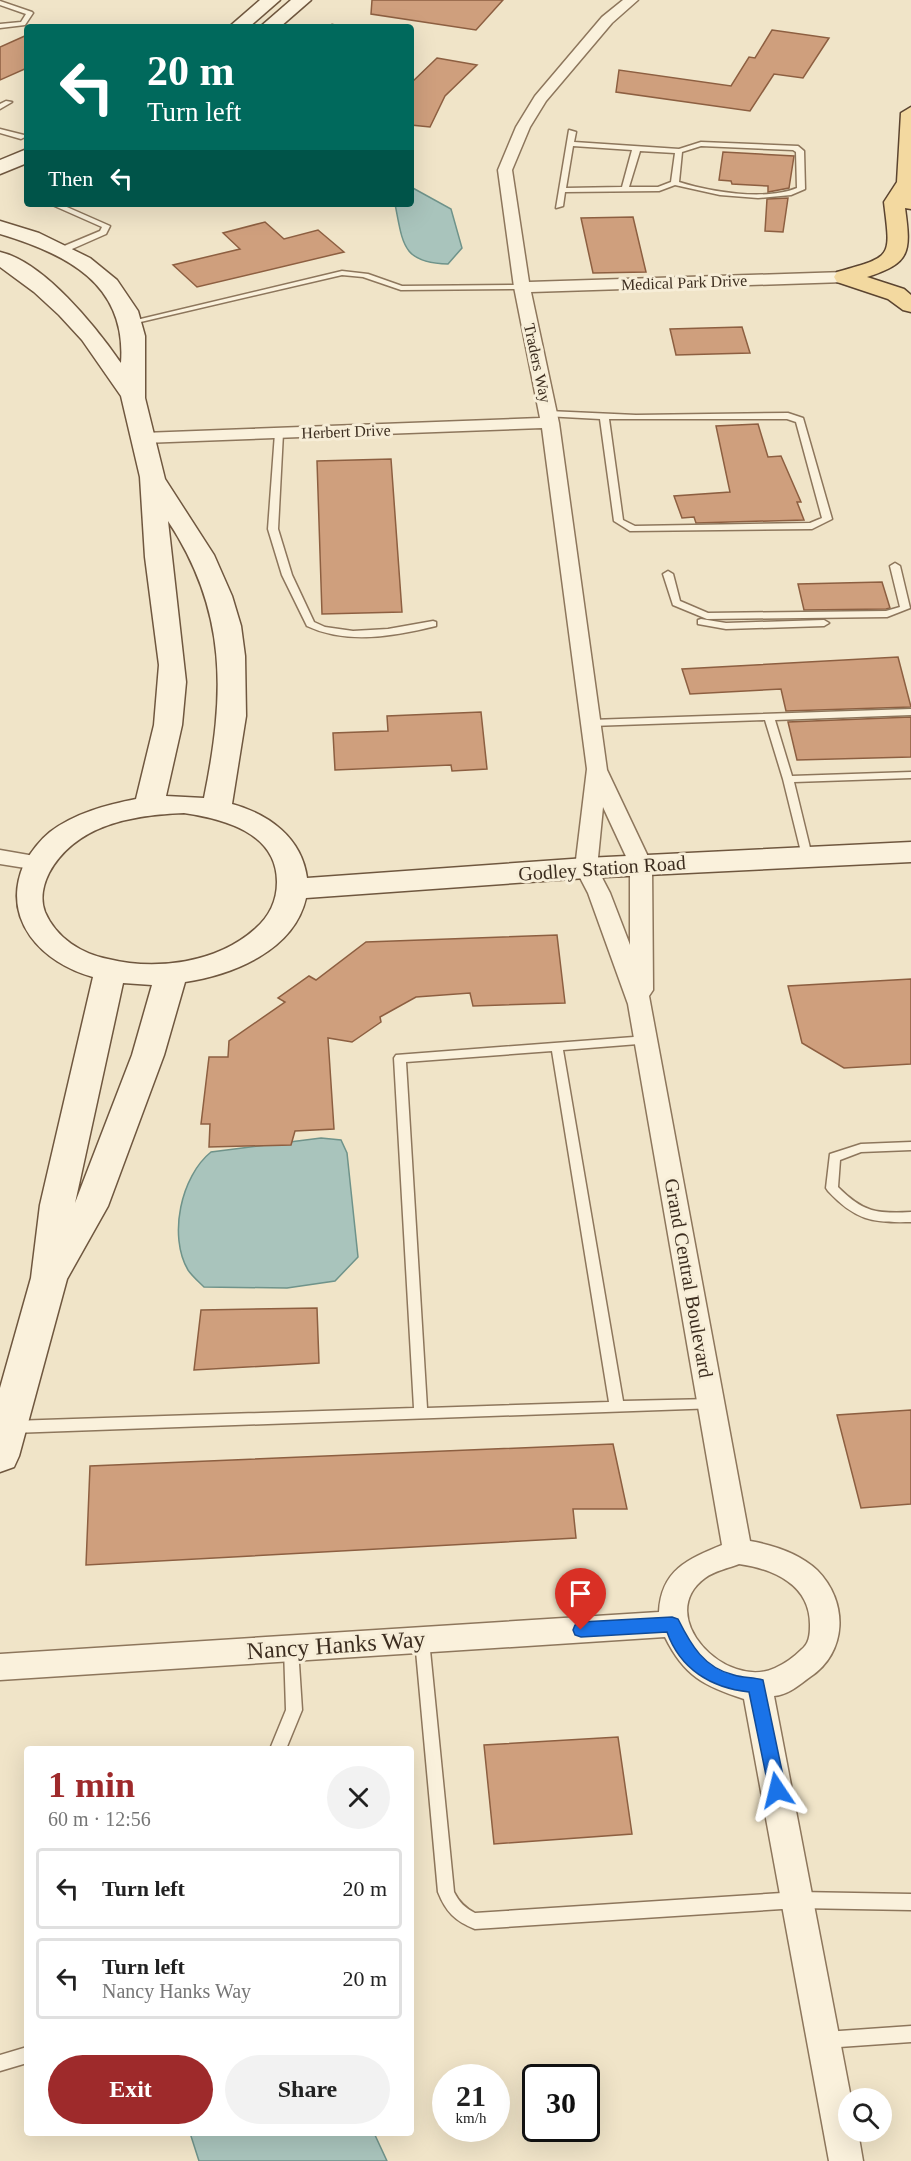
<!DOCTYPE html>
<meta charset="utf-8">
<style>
body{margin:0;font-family:Georgia,serif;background:#f2f2f2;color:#222;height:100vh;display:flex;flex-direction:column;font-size:22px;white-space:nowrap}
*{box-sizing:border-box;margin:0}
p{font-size:20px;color:#767676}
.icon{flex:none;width:33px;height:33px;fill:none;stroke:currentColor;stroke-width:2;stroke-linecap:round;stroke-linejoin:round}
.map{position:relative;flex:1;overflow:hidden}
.sheet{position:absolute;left:24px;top:1746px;width:390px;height:390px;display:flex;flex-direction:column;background:#fff;border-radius:6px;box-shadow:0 6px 24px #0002}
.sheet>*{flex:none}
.guide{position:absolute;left:24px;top:24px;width:390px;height:183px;border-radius:6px;box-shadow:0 6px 24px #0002;background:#00695c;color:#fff;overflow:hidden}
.controls{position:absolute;left:838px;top:2088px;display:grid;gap:12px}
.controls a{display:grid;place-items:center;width:54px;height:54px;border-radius:50%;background:#fff;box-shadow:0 6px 24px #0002;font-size:30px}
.speed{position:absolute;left:432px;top:2064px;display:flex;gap:12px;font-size:30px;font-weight:700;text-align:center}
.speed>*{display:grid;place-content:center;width:78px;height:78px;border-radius:50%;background:#fff;box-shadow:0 6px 24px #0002;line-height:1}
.speed small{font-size:15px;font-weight:400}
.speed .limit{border:3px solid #111;border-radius:9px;background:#fff;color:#111}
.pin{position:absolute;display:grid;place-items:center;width:51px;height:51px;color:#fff;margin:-62px -26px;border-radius:50% 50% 50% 0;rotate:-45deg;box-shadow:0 0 6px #0007}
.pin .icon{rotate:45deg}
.me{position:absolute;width:66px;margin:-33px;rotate:350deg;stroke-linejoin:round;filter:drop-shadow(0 0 4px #0008)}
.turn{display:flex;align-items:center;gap:21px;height:126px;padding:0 24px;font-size:27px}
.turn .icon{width:78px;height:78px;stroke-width:2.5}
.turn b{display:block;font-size:42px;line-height:51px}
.then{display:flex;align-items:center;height:57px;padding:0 24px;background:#0003;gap:12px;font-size:22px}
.round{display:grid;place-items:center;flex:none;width:63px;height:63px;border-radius:32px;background:#f2f2f2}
.headline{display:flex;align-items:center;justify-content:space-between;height:102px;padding:0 24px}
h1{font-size:36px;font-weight:600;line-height:45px;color:#9e2a2b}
.cta{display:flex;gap:12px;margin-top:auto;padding:12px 24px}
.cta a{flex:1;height:69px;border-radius:36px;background:#9e2a2b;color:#fff;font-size:24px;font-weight:600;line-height:69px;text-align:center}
.cta a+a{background:#f2f2f2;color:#222}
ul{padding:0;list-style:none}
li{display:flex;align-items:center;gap:18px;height:81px;margin:0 12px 9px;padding:0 12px;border:3px solid #e0e0e0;border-radius:6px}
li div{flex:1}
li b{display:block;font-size:22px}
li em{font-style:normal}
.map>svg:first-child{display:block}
.water{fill:#a9c4bc;stroke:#6f938a;stroke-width:1.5}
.building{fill:#cf9f7d;stroke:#8d5f41;stroke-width:1.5}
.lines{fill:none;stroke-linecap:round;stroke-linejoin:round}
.lane-casing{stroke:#8d765c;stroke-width:3}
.street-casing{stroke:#8d765c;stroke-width:3}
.secondary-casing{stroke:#6f573f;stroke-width:3}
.primary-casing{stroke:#5b4430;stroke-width:3}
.lane{fill:#faf1dc;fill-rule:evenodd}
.street{fill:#faf1dc;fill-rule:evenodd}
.secondary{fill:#faf1dc;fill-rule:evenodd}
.primary{fill:#f3d9a0;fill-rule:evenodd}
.route{fill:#1a73e8;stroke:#114b97;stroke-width:1.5}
.labels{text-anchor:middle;stroke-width:6;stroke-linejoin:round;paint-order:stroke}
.far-street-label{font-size:16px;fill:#3d2e20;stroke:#f7eed8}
.street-label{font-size:20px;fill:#3d2e20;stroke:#f7eed8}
.near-street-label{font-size:24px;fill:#3d2e20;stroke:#f7eed8}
</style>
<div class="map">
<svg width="911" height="2161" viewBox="0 0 911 2161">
<rect width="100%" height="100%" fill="#f0e4c8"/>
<!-- water -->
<g class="water">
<path d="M411,187L451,209L462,248L448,264C402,263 403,244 395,204H411Z"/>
<path d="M321,1138L341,1140L347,1153L358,1257L335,1281L287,1288L204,1287C199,1282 192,1276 188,1270C168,1236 181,1176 211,1152Z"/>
<path d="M190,2133H374L387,2161H199Z"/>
</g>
<!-- building -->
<g class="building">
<path d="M372,0H503L476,30L371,14Z"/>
<path d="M772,30L829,38L803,78L774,74L750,111L616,92L619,70L731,86L749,57L755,58Z"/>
<path d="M27,35V68L0,80V47Z"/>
<path d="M437,58L477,65L445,96L430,127L411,125V83Z"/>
<path d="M723,152L794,156L789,188L768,192V186L732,184L731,181L719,180Z"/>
<path d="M788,198L783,232L765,231L767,199Z"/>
<path d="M633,217L646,272L593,273L581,218Z"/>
<path d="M265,222L284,239L318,230L344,252L197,287L173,265L240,249L223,233Z"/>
<path d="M742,327L750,353L676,355L670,329Z"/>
<path d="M758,424L768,457L781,456L801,502H797L804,520L696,523L694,517L682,518L674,496L730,492L716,426Z"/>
<path d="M391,459L402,612L322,614L317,461Z"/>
<path d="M882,582L890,608L886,609L804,610L798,584Z"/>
<path d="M898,657L911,707L786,711L781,689L690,694L682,669Z"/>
<path d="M481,712L487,769L452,771L451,765L335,770L333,733L388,731L387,716Z"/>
<path d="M911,717V757L797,760L788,722Z"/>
<path d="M557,935L565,1003L473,1006L470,993L416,997L380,1017L381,1022L352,1042L328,1038L334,1129L295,1131L291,1145L209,1147L210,1124H201L209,1057H228L229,1041L285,1002L278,998L309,976L316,980L366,942Z"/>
<path d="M911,979V1064L844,1068L802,1043L788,986Z"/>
<path d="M317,1308L319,1363L194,1370L201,1310Z"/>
<path d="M911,1410V1504L861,1508L837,1415Z"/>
<path d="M613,1444L627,1509H573L576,1538L86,1565L90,1466Z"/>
<path d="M618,1737L632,1834L494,1844L484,1745Z"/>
</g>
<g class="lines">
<defs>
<g id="lane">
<path d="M0,1L32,12L33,13L25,25L0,28V24L21,22L26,14L0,5Z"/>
<path d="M332,25L336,26L337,27H329Z"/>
<path d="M6,101L12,102L0,109V104Z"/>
<path d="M0,129L24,135L25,137L21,139L0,133Z"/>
<path d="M569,130L576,132L574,142L679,149L701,142L798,146L804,151L805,189L791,195L758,198L720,195L675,185L659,191L565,192L563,206L556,208ZM573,146L632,150L622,187L566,188ZM701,146L793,150L796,152L797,188C765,201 711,192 679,182L682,152ZM640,151L675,153L671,182L658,187H629Z"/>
<path d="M50,204H60L110,226L106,234L63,253H57V249L100,231L102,227Z"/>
<path d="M342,271L368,274L402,286L522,285L526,287L522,289L401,290L363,277L342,275L132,324L128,322Z"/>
<path d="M548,411L636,415L788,413L803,418L832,519L812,529L630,531L614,521L600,419L545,416V412ZM609,419H787L796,422L822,518L810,523L635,526L623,520Z"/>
<path d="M279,430L283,433L278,529L292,575L314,622L325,627L353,631L388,629L433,621L436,622V626C395,636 347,645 307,626L282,575L268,529L275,433Z"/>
<path d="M895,563L900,566L910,608L887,617L707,619L673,605L663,574L668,571L673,574L680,601L708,613L886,611L900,607L890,566Z"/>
<path d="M701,619L726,623L824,620L829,623L824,626L726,629L698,624V620Z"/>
<path d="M911,709V715L775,720L792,776L911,772V778L794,782L812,856L807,859L802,856L783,779L765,720L591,726L586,723L591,720Z"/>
<path d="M647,1036L653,1040L651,1043L563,1050L623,1401L712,1399L717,1400L719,1404L717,1408L12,1433L7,1431L5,1427L7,1423L12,1421L414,1408L394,1058L396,1055ZM552,1051L609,1402L427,1408L406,1062Z"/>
<path d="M911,1142V1150L861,1152L840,1160L838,1187C863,1212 876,1214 911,1212V1222C872,1223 855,1220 828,1191L826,1188L830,1154L861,1144Z"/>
<path d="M422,1634L427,1635L429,1640L454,1892C459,1902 465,1908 475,1913L798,1892L911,1894V1910L798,1908L475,1929C455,1921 446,1912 438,1892L415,1640L417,1635Z"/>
<path d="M291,1641L296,1643L298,1648L302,1710L286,1749H270L286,1710L284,1648L286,1643Z"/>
<path d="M911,2026V2042L825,2048L819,2046L817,2040L819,2034L825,2032Z"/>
<path d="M27,2047V2063L0,2071V2055Z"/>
</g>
<g id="street">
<path d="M623,0H638L612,23L546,101L530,127L512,170L529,282L845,272L853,277L845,282L531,292L559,423L607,770L652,865L653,990L649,996L750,1541C773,1545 800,1554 817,1570C849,1602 847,1653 810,1677C799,1685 788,1695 774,1696L851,2098H849V2132H858L863,2161H829L744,1699C704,1686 684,1676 665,1637L0,1680V1654L659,1612C661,1570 688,1559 722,1545L628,1004L588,893L575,868L587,769L542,428L143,443L134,438L143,433L540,418L514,287L498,170L516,127L535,96L602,17ZM603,807L630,865V945L610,893L597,868ZM739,1564C774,1569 811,1585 810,1626C810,1635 809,1644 801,1650C794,1657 784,1664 775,1668C726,1691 653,1616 705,1578C714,1571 729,1568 739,1564Z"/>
<path d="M0,850L46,858L49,863L46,868L38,870L0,864Z"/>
</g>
<g id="secondary">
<path d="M260,0H280L249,27H229Z"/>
<path d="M291,0H311L280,27H260Z"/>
<path d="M27,149V163L0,174V160Z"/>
<path d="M0,221L39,233L90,258L117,280L138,311L145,336V398L165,479L214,555L232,596L241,626L245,656L246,716L232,804C269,814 302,838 307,878L586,858L911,842V862L586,878L306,898C294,951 232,975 185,982L164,1055L108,1206L67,1279L19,1456L14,1467L0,1472V1388L31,1278L40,1205L93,977C42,963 0,920 24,864C31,852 39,841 50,832C75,813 106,805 136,799L154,725L159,665L145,557L140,477L121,396L82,340L59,315L34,292L0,267V252C44,262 96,327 121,363C127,284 67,254 0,234ZM168,521C228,612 225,695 204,798L166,796L182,725L186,682ZM184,813C223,819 277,832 277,882C277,901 269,917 255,929C217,963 156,971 108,959C82,954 56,938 45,912C40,899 43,885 49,873C76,824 133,815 184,813ZM123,983L152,985L132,1055L75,1203Z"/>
</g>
<path id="primary" d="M911,107V209L905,208C911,252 911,263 867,277L904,289L911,295V312L903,310L888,299L837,282L834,277L837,272C893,256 891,259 884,202L897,182L901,113Z"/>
</defs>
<!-- lane casing -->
<use href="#lane" class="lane-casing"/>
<!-- street casing -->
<use href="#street" class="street-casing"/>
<!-- secondary casing -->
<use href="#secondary" class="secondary-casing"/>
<!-- primary casing -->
<use href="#primary" class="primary-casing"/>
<!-- lane -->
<use href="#lane" class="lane"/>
<!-- street -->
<use href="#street" class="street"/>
<!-- secondary -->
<use href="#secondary" class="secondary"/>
<!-- primary -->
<use href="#primary" class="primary"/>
</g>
<!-- route -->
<path class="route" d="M672,1617L678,1619C691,1645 704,1668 734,1675C743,1678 753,1677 763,1680L786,1790L784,1796L777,1798L771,1796L769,1790L749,1692C711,1688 680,1669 667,1632L581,1637L575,1635L573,1630L575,1625L581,1622Z"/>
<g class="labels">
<!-- far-street labels -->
<g class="far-street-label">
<text transform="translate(684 282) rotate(-2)" y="6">Medical Park Drive</text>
<text transform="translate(538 363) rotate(78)" y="6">Traders Way</text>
<text transform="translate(346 431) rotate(-2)" y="6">Herbert Drive</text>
</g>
<!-- street labels -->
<g class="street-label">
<text transform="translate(602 868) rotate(-4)" y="7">Godley Station Road</text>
<text transform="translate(689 1278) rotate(80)" y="7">Grand Central Boulevard</text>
</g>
<!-- near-street labels -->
<g class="near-street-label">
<text transform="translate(336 1645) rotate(-4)" y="8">Nancy Hanks Way</text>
</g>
</g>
</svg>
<div class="controls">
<a><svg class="icon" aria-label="search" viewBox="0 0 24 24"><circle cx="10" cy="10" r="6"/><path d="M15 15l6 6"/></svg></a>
</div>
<div class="speed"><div>21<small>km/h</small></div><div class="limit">30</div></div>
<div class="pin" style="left:581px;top:1630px;background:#d93025"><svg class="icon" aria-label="arrive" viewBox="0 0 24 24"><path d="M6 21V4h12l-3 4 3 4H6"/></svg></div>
<svg class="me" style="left:777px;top:1790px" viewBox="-20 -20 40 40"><path d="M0-17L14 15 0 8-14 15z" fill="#1a73e8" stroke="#fff" stroke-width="4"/></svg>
<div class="guide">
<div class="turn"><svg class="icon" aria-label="left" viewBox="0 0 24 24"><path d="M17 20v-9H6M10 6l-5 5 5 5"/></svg><div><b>20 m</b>Turn left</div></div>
<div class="then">Then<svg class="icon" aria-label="left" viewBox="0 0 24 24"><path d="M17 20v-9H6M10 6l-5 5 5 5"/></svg></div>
</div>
<section class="sheet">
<div class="headline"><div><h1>1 min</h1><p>60 m · 12:56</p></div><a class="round"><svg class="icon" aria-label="close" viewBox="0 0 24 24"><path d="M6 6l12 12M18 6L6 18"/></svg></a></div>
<ul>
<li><svg class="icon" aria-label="left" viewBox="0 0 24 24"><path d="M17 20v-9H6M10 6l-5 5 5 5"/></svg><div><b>Turn left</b></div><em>20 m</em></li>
<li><svg class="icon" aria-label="left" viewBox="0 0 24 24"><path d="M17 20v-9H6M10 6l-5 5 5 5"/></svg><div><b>Turn left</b><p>Nancy Hanks Way</p></div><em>20 m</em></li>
</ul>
<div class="cta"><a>Exit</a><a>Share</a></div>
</section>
</div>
